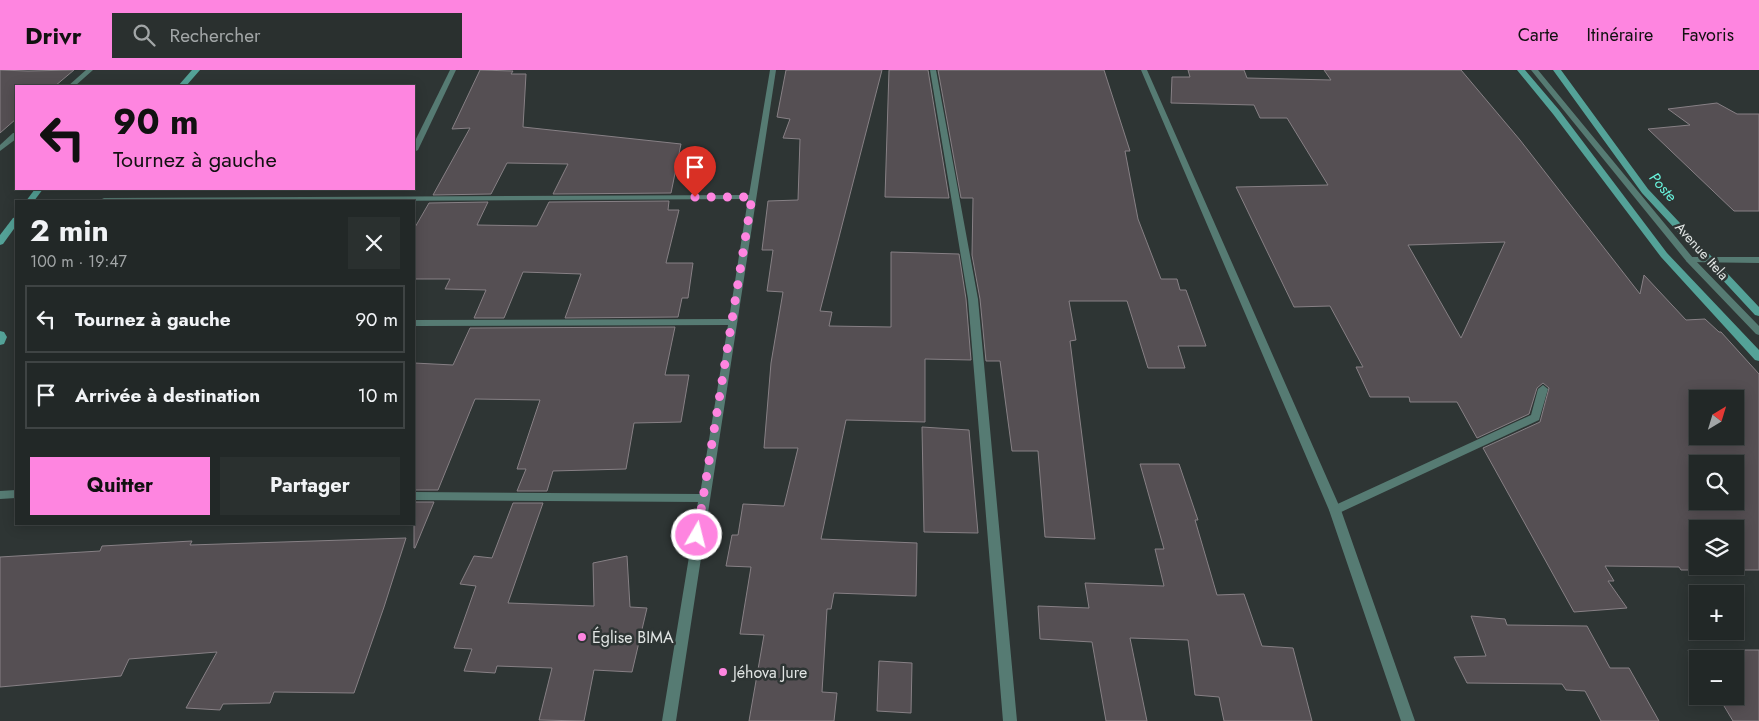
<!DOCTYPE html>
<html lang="fr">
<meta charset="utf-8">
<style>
body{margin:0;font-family:Jost,sans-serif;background:#2a302f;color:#f1f3f6;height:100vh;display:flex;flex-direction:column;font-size:19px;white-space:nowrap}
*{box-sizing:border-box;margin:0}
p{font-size:16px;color:#a2a6a7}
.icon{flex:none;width:28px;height:28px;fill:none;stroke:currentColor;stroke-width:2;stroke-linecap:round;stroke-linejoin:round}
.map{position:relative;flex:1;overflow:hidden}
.panel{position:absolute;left:15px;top:130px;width:400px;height:325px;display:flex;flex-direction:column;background:#222827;border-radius:0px;box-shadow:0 2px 12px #0003,0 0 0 1px #3f4444}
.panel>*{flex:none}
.banner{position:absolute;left:15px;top:15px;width:400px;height:105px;border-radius:0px;box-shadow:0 2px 12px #0003,0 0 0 1px #3f4444;background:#fe85e0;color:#111;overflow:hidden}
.needle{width:32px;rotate:38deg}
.tools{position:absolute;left:1689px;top:320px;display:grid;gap:10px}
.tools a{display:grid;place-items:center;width:55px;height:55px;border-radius:0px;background:#222827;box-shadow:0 2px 12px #0003,0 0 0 1px #3f4444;font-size:25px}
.pin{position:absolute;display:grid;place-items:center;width:42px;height:42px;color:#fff;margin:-51px -21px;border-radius:50% 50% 50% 0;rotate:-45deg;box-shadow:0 0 5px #0007}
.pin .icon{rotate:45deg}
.me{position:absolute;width:55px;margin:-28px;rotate:8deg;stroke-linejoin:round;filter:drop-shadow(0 0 4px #0008)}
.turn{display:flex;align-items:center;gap:18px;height:105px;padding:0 15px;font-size:22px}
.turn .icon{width:65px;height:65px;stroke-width:2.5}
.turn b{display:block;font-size:35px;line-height:42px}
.round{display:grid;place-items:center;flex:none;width:52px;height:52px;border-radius:0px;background:#2a302f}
.summary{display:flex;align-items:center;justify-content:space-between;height:85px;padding:0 15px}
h1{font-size:30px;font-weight:700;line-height:38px}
.button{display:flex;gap:10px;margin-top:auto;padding:10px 15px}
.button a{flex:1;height:58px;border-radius:0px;background:#fe85e0;color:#111;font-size:20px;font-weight:700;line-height:58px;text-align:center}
.button a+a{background:#2a302f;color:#f1f3f6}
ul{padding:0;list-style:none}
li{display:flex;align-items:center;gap:15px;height:68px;margin:0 10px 8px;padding:0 5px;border:2px solid #3f4444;border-radius:0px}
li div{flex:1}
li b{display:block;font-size:19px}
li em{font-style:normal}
header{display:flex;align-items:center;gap:30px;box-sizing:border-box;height:70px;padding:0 25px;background:#fe85e0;color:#111}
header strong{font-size:24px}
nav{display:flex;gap:28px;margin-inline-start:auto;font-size:18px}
.search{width:350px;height:45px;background:#2a302f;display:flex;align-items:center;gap:12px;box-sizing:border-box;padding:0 18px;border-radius:0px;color:#a2a6a7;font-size:19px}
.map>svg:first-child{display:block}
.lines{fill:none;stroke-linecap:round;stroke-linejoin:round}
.stream{fill:#54a298;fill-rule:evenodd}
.building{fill:#554f53;stroke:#878085;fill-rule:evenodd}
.service{fill:#567b73;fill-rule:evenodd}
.minor{fill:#567b73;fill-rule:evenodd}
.tertiary{fill:#567b73;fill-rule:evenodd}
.route{stroke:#fe85e0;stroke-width:9;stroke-dasharray:0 16.2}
.poi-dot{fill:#fe85e0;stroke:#2e3534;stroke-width:2}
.labels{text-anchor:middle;stroke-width:5;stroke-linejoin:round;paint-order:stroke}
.street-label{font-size:14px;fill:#e1e5e4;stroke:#2e3534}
.water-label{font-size:15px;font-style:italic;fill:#68f3dc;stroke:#2e3534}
.near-poi-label{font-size:16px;fill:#e1e5e4;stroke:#2e3534;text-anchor:start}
</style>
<header>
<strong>Drivr</strong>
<div class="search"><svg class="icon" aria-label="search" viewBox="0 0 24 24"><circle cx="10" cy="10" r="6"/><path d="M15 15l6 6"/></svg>Rechercher</div>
<nav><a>Carte</a><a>Itinéraire</a><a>Favoris</a></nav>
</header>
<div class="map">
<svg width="1759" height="651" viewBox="0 0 1759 651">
<rect width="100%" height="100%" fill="#2e3534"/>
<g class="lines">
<!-- stream -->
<g class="stream">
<path d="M192,0H200L186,16H178Z"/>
<path d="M1517,0H1525L1559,40L1667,183L1759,280V291L1755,290L1661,187L1553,44Z"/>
<path d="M1553,0H1561L1648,119L1759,237V246L1755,245L1642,123Z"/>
<path d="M35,119H43L34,131H26Z"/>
<path d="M16,147V156L3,174L0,175V165L13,148Z"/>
<path d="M0,261L4,262L7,267L4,274L0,275Z"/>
</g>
</g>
<!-- building -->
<g class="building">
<path d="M0,0L28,1L74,0L55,16H16V49L0,63Z"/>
<path d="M480,0L513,1L511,4H526L523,57L681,74L671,123L553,124L568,94L507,93L491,124L433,125L470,58L452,59Z"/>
<path d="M786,0H882L820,241L832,242L829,256L891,257V182L959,184L966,229L971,290L925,289V352L846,350L821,469L917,473L916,526L834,523L831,539H827L822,622L837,623L834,651H749L764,565L740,564L751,497L726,496L732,465H738L743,434L784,436L798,378H764L771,293L783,222L767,221L773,180H762L768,131L798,130L800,69L783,68L790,49L777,47Z"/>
<path d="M889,0H928L949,128L885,127Z"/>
<path d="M938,0H1104L1130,81H1125L1138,149L1161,209H1177L1180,220H1186L1206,276H1178L1185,298H1148L1127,231H1069L1076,270L1070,271L1095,469L1045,467L1038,381H1012L1000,291H986L980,229L972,185L973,128H961Z"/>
<path d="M1188,0H1244L1247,8L1331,10L1324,0H1461L1520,70L1640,224L1644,205L1686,250L1705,249L1719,262H1721L1759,304V500H1681L1679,497L1605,496L1614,511H1608L1627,538L1574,542L1483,378L1540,352L1549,318L1543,313L1537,318L1529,344L1477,368L1457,332H1410L1409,327H1370L1356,297H1363L1330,236L1294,237L1236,117L1328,115L1287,48H1260L1254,35L1171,33L1172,7H1190ZM1505,172L1461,268L1408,175ZM1698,329H1735V366H1698ZM1698,394H1735V431H1698ZM1698,459H1735V496H1698Z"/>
<path d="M1717,33L1737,44H1759V141H1734L1648,59L1690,55L1668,39Z"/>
<path d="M669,131L668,140H679L666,193H693L688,228H682L678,247L565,248L581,204L523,202L504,248H474L486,220L445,219L450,209H414V159L429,133L488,132L477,155L537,156L549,132Z"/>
<path d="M675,257L665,305H689L681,352L634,353L626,399L553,401L547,421H517L526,399H517L540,330L475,329L438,420H414V293L453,295L470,258Z"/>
<path d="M922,357L969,360L978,463L924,462Z"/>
<path d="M1140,394H1179L1198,450H1195L1217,525L1244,524L1262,576L1293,578L1312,651H1224L1219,627L1195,625L1188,570L1130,568L1147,651H1106L1092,572L1040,569L1038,536L1089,538L1085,513L1164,516L1155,479H1164Z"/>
<path d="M414,432H434L415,478H414Z"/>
<path d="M513,433H543L508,533L594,536L593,493L627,486L630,537L647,538L632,602L594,600L584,651L539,650L552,598L497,596L495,603L464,601L472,579L454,578L476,516L460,514L474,486L492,488Z"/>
<path d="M406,468L384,537L354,623L274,622L270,633L223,634L220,640L186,638L217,582L129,589L121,606L0,617V487L100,481L102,476L192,471L190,475Z"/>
<path d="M1471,546L1505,549L1507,555L1587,556L1610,598H1629L1659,651H1601L1585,621L1566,620L1562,614L1467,613L1454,587L1486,586Z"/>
<path d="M1688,580H1759V651H1733L1718,626H1735V589H1698V594Z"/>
<path d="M879,591L912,593L911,643L877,641Z"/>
</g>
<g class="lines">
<!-- service -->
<path class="service" d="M1543,315L1548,319L1539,350L1339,443L1335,445L1331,443L1329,440L1331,437L1531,345L1538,319Z"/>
<!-- minor -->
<g class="minor">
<path d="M86,0H93L75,16H68Z"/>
<path d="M450,0H456L418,80L414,82V73Z"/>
<path d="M770,0H776L676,651H662L698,432L414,430V422L700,424L728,255L414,256V250L729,249L748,129L358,131L100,130L104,128L749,125Z"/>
<path d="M930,0H936L978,229L1017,651H1003L968,229Z"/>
<path d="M1141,0H1147L1341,440L1415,651H1401L1329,440Z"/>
<path d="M13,63H16V69L0,81V75Z"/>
<path d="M1690,187H1759V193L1687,192L1686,190Z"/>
<path d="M16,420V428L0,429V421Z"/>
</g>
<!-- tertiary -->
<path class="tertiary" d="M1531,0H1538L1693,188L1759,256V265L1756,264L1687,192Z"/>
</g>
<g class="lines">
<!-- route -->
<path class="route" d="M695,127H752L697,465"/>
</g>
<!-- markers -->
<g class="poi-dot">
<circle cx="582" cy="567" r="5"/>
<circle cx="723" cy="602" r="5"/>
</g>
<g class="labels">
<!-- street labels -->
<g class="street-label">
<text transform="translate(1702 181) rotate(48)" y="5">Avenue Itela</text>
</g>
<!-- water labels -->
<g class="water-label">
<text transform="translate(1663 117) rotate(49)" y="5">Poste</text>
</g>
<!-- near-poi labels -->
<g class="near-poi-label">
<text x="592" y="573">Église BIMA</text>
<text x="733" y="608">Jéhova Jure</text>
</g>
</g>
</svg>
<div class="tools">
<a><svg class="needle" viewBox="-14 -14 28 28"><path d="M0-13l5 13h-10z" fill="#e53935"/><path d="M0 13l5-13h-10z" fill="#a2a6a7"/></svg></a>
<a><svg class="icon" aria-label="search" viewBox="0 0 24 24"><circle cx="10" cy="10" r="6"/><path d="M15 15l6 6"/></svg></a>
<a><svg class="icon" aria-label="layers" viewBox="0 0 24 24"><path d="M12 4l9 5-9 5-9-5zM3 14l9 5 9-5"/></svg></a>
<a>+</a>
<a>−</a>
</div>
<div class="pin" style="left:695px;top:127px;background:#d93025"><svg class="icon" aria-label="arrive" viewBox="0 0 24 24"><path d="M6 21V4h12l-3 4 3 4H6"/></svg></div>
<svg class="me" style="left:697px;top:465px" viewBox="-20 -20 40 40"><circle r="17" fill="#fe85e0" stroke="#fff" stroke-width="3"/><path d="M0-11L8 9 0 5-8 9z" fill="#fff"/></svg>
<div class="banner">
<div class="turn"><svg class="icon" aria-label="left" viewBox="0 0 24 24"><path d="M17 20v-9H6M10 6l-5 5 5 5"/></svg><div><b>90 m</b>Tournez à gauche</div></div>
</div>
<section class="panel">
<div class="summary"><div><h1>2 min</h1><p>100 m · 19:47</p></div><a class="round"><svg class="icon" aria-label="close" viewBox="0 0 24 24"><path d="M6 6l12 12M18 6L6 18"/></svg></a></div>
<ul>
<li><svg class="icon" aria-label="left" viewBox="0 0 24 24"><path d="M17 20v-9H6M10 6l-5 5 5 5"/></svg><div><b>Tournez à gauche</b></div><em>90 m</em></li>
<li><svg class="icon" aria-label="arrive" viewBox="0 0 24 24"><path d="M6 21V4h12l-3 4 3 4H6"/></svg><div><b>Arrivée à destination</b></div><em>10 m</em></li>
</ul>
<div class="button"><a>Quitter</a><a>Partager</a></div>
</section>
</div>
